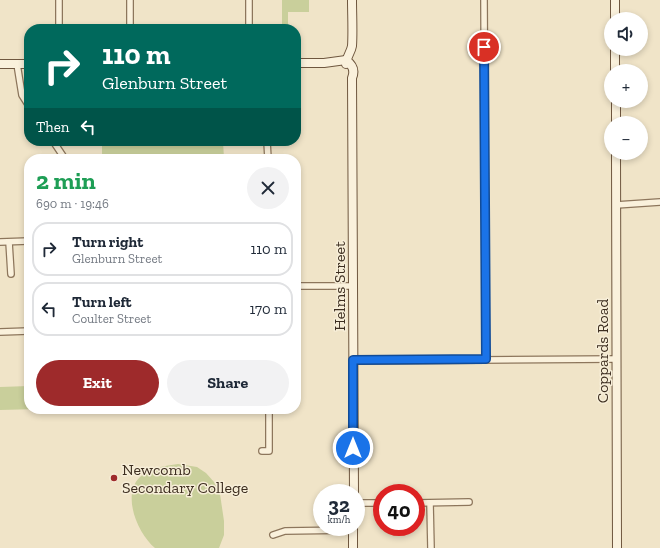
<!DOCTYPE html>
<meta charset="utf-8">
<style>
body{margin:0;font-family:"Zilla Slab",serif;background:#f2f2f3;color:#1f2937;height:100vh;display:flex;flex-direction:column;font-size:15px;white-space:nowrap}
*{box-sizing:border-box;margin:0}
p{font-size:13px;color:#747a83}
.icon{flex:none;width:22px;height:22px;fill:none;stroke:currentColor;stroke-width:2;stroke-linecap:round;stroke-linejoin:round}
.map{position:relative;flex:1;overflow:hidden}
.drawer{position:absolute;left:24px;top:154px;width:277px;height:260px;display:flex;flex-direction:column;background:#fff;border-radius:16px;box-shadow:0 2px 6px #0003}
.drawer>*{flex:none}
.hud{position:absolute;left:24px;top:24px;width:277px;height:122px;border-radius:16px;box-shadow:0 2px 6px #0003;background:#00695c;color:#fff;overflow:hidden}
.buttons{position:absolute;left:604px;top:12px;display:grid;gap:8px}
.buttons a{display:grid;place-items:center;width:44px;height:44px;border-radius:50%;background:#fff;box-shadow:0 2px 6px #0003;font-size:20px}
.speed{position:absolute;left:313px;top:484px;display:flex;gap:8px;font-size:20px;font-weight:700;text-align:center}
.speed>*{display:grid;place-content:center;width:52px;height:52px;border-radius:50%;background:#fff;box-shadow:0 2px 6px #0003;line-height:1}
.speed small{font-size:10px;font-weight:400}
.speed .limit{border:6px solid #d22;background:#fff;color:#111}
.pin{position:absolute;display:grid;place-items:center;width:34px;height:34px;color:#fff;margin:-17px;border:2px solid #fff;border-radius:50%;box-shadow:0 1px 4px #0007}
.me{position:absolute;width:44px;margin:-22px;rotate:0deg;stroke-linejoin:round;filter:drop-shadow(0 0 3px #0008)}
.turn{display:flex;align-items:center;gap:14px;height:84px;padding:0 12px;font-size:18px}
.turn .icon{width:52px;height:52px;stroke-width:2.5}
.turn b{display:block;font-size:28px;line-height:34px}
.then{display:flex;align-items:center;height:38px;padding:0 12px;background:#0003;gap:8px;font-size:15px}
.round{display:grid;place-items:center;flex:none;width:42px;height:42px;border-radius:21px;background:#f2f2f3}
.head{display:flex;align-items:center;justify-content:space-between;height:68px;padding:0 12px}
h1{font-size:24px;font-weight:700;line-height:30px;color:#1e9e55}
.button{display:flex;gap:8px;margin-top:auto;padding:8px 12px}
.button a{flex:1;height:46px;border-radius:24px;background:#9e2a2b;color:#fff;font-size:16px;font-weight:700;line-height:46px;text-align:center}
.button a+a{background:#f2f2f3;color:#1f2937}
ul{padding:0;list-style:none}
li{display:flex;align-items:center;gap:12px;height:54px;margin:0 8px 6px;padding:0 4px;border:2px solid #e0e1e3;border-radius:16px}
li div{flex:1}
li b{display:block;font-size:15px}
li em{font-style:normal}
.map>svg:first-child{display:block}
.green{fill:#c9cf9b}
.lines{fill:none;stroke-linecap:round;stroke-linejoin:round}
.street-casing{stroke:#8d765c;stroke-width:8}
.secondary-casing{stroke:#6f573f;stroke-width:10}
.street{stroke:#faf1dc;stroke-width:5.5}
.secondary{stroke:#faf1dc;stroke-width:8}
.route-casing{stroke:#114b97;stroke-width:10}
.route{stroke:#1a73e8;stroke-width:7}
.poi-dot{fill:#9e2a2b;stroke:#f7eed8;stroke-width:1.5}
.labels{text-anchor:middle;stroke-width:3;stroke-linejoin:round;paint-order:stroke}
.street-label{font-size:16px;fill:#3d2e20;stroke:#f7eed8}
.poi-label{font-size:16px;fill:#3d2e20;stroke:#f7eed8;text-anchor:start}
</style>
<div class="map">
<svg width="660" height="548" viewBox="0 0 660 548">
<rect width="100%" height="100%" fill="#f0e4c8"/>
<!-- green -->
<g class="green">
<path d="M282,0H309V12H288V29H282Z"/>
<path d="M102,141H223L224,159H102Z"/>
<path d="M29,386V409H39L0,410V387Z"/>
<path d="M178,464L197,467L206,473L214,482L220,494L224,521V535L219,548H155C138,534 121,495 140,477C150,468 165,466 178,464Z"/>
</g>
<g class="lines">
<defs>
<g id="street">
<path d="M59,0V29"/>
<path d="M130,0V29"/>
<path d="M249,0V29"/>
<path d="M484,0L486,359"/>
<path d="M17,64L22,95L29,106"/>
<path d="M53,141L65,159"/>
<path d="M267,141L268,159"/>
<path d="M616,205L660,202"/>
<path d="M0,242L29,241"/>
<path d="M9,242L11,274"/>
<path d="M296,286H353"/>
<path d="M0,332L29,331"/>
<path d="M353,361L616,359"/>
<path d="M262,451H269V409"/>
<path d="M356,503H382"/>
<path d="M416,503L469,502"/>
<path d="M430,503L431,548"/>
<path d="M273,535L285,531L353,530"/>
</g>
<g id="secondary">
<path d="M615,0V19"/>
<path d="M615,49V71"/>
<path d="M346,60C353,65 355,71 352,78L354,493"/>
<path d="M296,63H324L346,60"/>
<path d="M0,64H29"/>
<path d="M346,64C346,58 351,52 352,46C353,31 352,15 352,0"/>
<path d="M616,101V123"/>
<path d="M616,153L617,548"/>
<path d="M353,548V527"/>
</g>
</defs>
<!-- street casing -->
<use href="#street" class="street-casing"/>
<!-- secondary casing -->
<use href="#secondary" class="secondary-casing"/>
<!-- street -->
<use href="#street" class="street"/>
<!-- secondary -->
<use href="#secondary" class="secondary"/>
</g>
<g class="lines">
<defs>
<path id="route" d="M353,448V360L486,359L484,47"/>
</defs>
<!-- route casing -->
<use href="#route" class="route-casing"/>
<!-- route -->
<use href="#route" class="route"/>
</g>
<!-- markers -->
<circle class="poi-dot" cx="114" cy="478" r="4"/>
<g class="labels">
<!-- street labels -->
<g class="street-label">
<text transform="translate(339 286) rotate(-90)" y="6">Helms Street</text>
<text transform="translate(602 351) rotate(-90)" y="6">Coppards Road</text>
</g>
<!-- poi labels -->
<g class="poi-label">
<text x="122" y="475">Newcomb<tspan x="122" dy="18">Secondary College</tspan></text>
</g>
</g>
</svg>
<div class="buttons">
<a><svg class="icon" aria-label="sound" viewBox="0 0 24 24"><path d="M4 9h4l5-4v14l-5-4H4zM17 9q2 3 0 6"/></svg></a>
<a>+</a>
<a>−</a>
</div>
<div class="speed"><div>32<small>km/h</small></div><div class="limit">40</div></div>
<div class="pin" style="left:484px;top:47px;background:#d93025"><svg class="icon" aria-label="arrive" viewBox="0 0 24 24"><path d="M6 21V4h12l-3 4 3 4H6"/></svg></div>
<svg class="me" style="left:353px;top:448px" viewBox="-20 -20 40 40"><circle r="17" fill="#1a73e8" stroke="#fff" stroke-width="3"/><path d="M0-11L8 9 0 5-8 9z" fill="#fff"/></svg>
<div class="hud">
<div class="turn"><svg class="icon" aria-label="right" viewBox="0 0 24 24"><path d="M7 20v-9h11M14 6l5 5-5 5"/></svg><div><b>110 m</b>Glenburn Street</div></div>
<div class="then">Then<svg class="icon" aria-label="left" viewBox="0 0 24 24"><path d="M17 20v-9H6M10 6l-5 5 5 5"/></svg></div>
</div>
<section class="drawer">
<div class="head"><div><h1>2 min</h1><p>690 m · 19:46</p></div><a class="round"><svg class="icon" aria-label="close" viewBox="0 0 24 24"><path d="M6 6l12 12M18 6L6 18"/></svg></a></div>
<ul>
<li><svg class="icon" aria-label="right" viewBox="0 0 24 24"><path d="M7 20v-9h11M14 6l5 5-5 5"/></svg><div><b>Turn right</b><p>Glenburn Street</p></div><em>110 m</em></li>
<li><svg class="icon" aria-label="left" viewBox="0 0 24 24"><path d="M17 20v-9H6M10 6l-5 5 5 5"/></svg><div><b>Turn left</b><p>Coulter Street</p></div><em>170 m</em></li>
</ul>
<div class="button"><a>Exit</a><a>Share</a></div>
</section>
</div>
